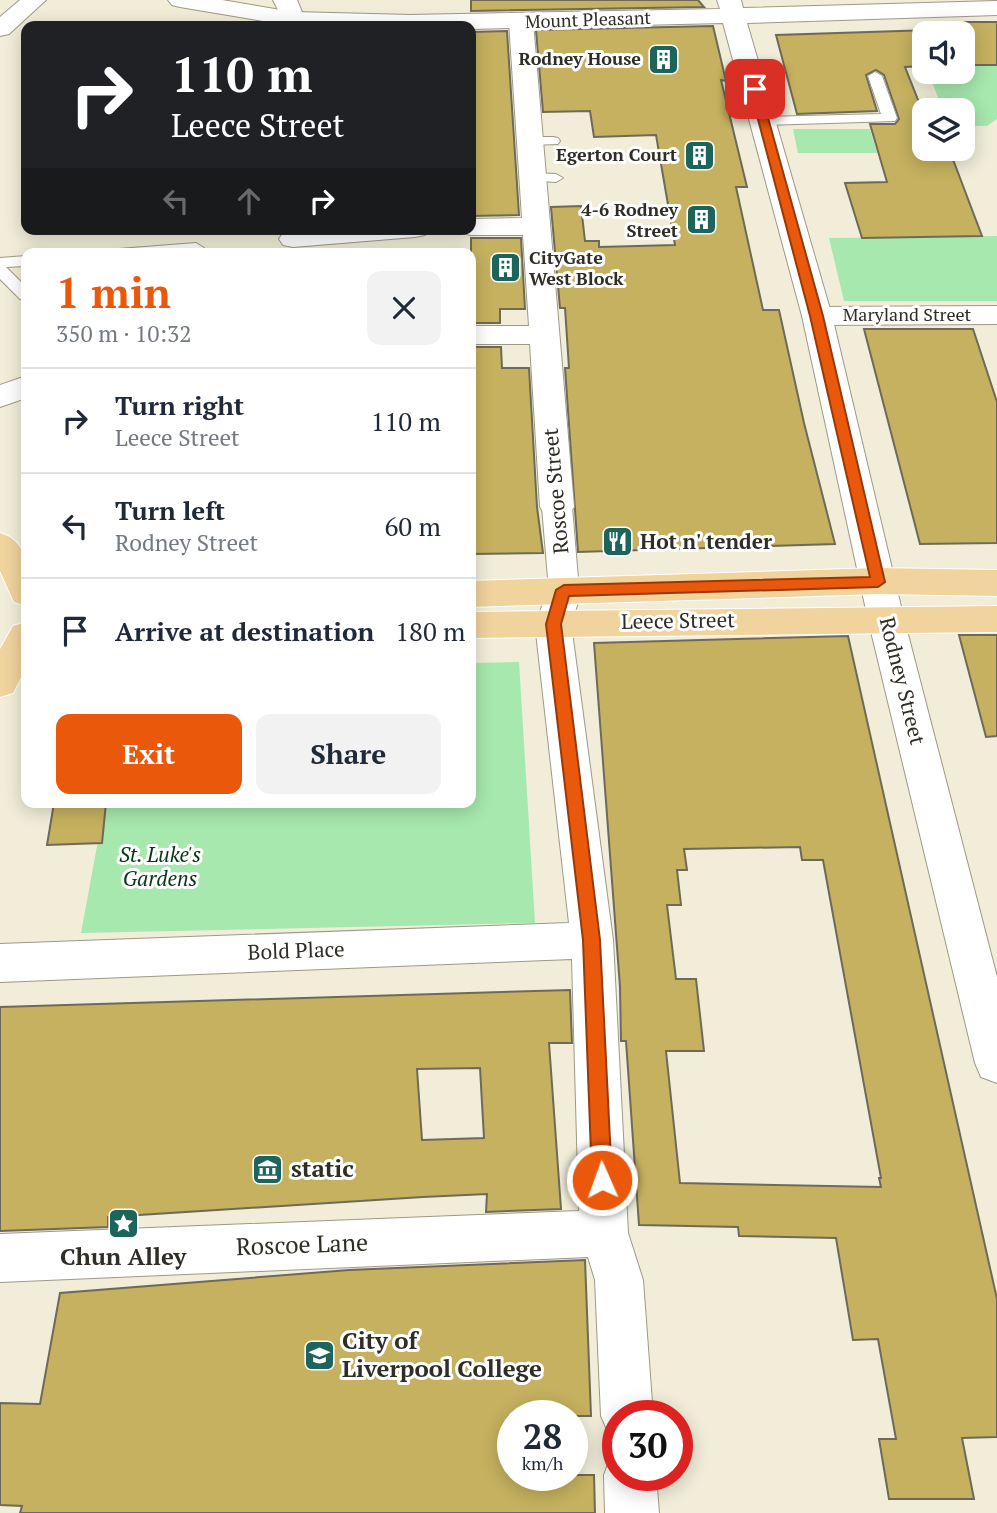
<!DOCTYPE html>
<meta charset="utf-8">
<style>
body{margin:0;font-family:"PT Serif",serif;background:#f2f2f3;color:#1f2937;height:100vh;display:flex;flex-direction:column;font-size:26px;white-space:nowrap}
*{box-sizing:border-box;margin:0}
p{font-size:23px;color:#747a83}
.icon{flex:none;width:38px;height:38px;fill:none;stroke:currentColor;stroke-width:2;stroke-linecap:round;stroke-linejoin:round}
.map{position:relative;flex:1;overflow:hidden}
.side{position:absolute;left:21px;top:248px;width:455px;height:560px;display:flex;flex-direction:column;background:#fff;border-radius:14px;box-shadow:0 4px 18px #0003}
.side>*{flex:none}
.guide{position:absolute;left:21px;top:21px;width:455px;height:214px;border-radius:14px;box-shadow:0 4px 18px #0003;background:#202124;color:#fff;overflow:hidden}
.fabs{position:absolute;left:912px;top:21px;display:grid;gap:14px}
.fabs a{display:grid;place-items:center;width:63px;height:63px;border-radius:14px;background:#fff;box-shadow:0 4px 18px #0003;font-size:35px}
.speed{position:absolute;left:497px;top:1400px;display:flex;gap:14px;font-size:35px;font-weight:700;text-align:center}
.speed>*{display:grid;place-content:center;width:91px;height:91px;border-radius:50%;background:#fff;box-shadow:0 4px 18px #0003;line-height:1}
.speed small{font-size:18px;font-weight:400}
.speed .limit{border:10px solid #d22;background:#fff;color:#111}
.pin{position:absolute;display:grid;place-items:center;width:60px;height:60px;color:#fff;margin:-30px;border-radius:14px;box-shadow:0 4px 10px #0006}
.me{position:absolute;width:77px;margin:-38px;rotate:358deg;stroke-linejoin:round;filter:drop-shadow(0 0 5px #0008)}
.turn{display:flex;align-items:center;gap:24px;height:147px;padding:0 35px;font-size:32px}
.turn .icon{width:91px;height:91px;stroke-width:2.5}
.turn b{display:block;font-size:49px;line-height:60px}
.lanes{display:flex;align-items:center;height:66px;padding:0 35px;background:#0003;justify-content:center;gap:35px;direction:ltr}
.lanes .off{opacity:.35}
.round{display:grid;place-items:center;flex:none;width:74px;height:74px;border-radius:14px;background:#f2f2f3}
.headline{display:flex;align-items:center;justify-content:space-between;height:119px;padding:0 35px}
h1{font-size:42px;font-weight:800;line-height:52px;color:#ea580c}
.cta{display:flex;gap:14px;margin-top:auto;padding:14px 35px}
.cta a{flex:1;height:80px;border-radius:14px;background:#ea580c;color:#fff;font-size:28px;font-weight:800;line-height:80px;text-align:center}
.cta a+a{background:#f2f2f3;color:#1f2937}
ul{padding:0;list-style:none}
li{display:flex;align-items:center;gap:21px;height:105px;padding:0 35px;border-top:2px solid #e0e1e3}
li div{flex:1}
li b{display:block;font-size:26px}
li em{font-style:normal}
.map>svg:first-child{display:block}
.green{fill:#a6e8ad}
.building{fill:#c5b15f;stroke:#6e6a59;stroke-width:2;fill-rule:evenodd}
.lines{fill:none;stroke-linecap:round;stroke-linejoin:round}
.service-casing{stroke:#9e9987;stroke-width:2}
.pedestrian-casing{stroke:#9e9987;stroke-width:2}
.minor-casing{stroke:#9e9987;stroke-width:2}
.tertiary-casing{stroke:#9e9987;stroke-width:2}
.primary-casing{stroke:#fff;stroke-width:2}
.service{fill:#fff;fill-rule:evenodd}
.pedestrian{fill:#fff;fill-rule:evenodd}
.minor{fill:#fff;fill-rule:evenodd}
.tertiary{fill:#fff;fill-rule:evenodd}
.primary{fill:#f0d39d;fill-rule:evenodd}
.route{fill:#ea580c;stroke:#983908;stroke-width:2}
.labels{text-anchor:middle;stroke-width:6;stroke-linejoin:round;paint-order:stroke}
.far-street-label{font-size:18px;fill:#2f2d26;stroke:#fff}
.far-poi-label{font-size:18px;font-weight:bold;fill:#2f2d26;stroke:#fff;text-anchor:end}
.street-label{font-size:21px;fill:#2f2d26;stroke:#fff}
.poi-label{font-size:21px;font-weight:bold;fill:#2f2d26;stroke:#fff;text-anchor:start}
.park-label{font-size:21px;font-style:italic;fill:#063712;stroke:#fff}
.near-poi-label{font-size:24px;font-weight:bold;fill:#2f2d26;stroke:#fff;text-anchor:start}
.near-street-label{font-size:24px;fill:#2f2d26;stroke:#fff}
</style>
<div class="map">
<svg width="997" height="1513" viewBox="0 0 997 1513">
<rect width="100%" height="100%" fill="#f1edd9"/>
<!-- green -->
<g class="green">
<path d="M963,65H997V119L987,126H963L962,110H943L928,72H962Z"/>
<path d="M793,129H870L877,153H798Z"/>
<path d="M997,236V301H844L829,238Z"/>
<path d="M519,662L535,923L81,933L105,803H471V663Z"/>
</g>
<!-- building -->
<g class="building">
<path d="M471,0H698L704,7L471,11Z"/>
<path d="M962,22H997V65H962V33H924V66L905,67L924,115V149H949L982,236L862,238L845,183L887,182L870,124H895L899,119L884,75L876,70L866,75L877,111L797,114L776,35L962,29Z"/>
<path d="M713,26L726,81L721,80L747,187H736L763,310H779L804,423L835,544L578,552L565,368H569L565,308H560L551,207L581,206L585,241H599V247L675,245L656,135L594,137L590,111L543,112L536,30Z"/>
<path d="M507,31L519,215L471,216V32Z"/>
<path d="M471,238H521L525,309H500V323H471Z"/>
<path d="M864,329H973L997,402V543L920,544Z"/>
<path d="M471,347H501L502,368H529L537,507L543,553L471,554Z"/>
<path d="M959,635H997V736L986,737Z"/>
<path d="M848,636L997,1299V1437L962,1438L974,1499H889L879,1439H896L878,1339L853,1340L836,1238L739,1236L738,1227L639,1225L626,1041H621L620,987L594,643ZM800,847L802,860H823L881,1178H879L881,1187L680,1183L666,1051H704L696,979H676L667,905H681L677,870H687L684,849Z"/>
<path d="M54,803H106L102,843L47,845Z"/>
<path d="M570,990L572,1043H549L561,1209L486,1212L487,1194L423,1197L108,1217V1227L0,1231V1007ZM480,1068L484,1138L422,1140L417,1069Z"/>
<path d="M585,1260L591,1416H513V1475H594L595,1513H20L22,1506L0,1505V1403L40,1404L60,1293L349,1270Z"/>
</g>
<g class="lines">
<defs>
<g id="service">
<path d="M875,72L882,76L897,118L895,121L764,125L757,121L764,117L881,114L868,76Z"/>
<path d="M553,137L558,138L560,141L558,144L529,145L522,141L529,137Z"/>
<path d="M532,173L556,174L563,178L556,182L527,180L525,177Z"/>
<path d="M196,243L204,248L201,251L111,254L119,249Z"/>
<path d="M26,256V266L6,267L26,287V301L20,299L0,279V258Z"/>
</g>
<path id="pedestrian" d="M557,497L567,500L572,507L579,590L575,598L564,601L553,598L549,590L542,507L547,500Z"/>
<g id="minor">
<path d="M20,0H46L9,34L0,36V17Z"/>
<path d="M273,0H297L305,19L301,24L293,26L285,24Z"/>
<path d="M521,15L530,17L533,22L574,507L569,515L557,519L545,515L540,507L530,344H471V326H529L523,235H471L461,233L459,229H471V219L522,218L509,22L512,17Z"/>
<path d="M308,229H429L425,235L415,237L293,247L283,245L279,239L283,233Z"/>
<path d="M997,306V324L817,325L806,322L802,316L806,310L817,307Z"/>
<path d="M26,376V398L0,407V385Z"/>
<path d="M564,577L576,581L582,590L571,624L613,940L628,1233L643,1280L653,1416H618V1438L609,1434L601,1416L595,1280L588,1257L0,1282V1234L579,1211L572,959L0,982V944L569,923L535,624L552,581Z"/>
<path d="M618,1454V1475H656L659,1513H605L604,1475L611,1456Z"/>
</g>
<path id="tertiary" d="M168,0H222L293,12L410,15L720,9L717,0H741L743,8L997,1V15L747,23L832,316L904,619L997,977V1083L981,1077L975,1063L868,619L802,316L723,23L471,29V26H293L180,7L172,5Z"/>
<g id="primary">
<path d="M0,533C33,542 26,578 26,606L14,602L0,571Z"/>
<path d="M878,568L997,570V596L878,594L471,607V581Z"/>
<path d="M997,606V632L471,638V612Z"/>
<path d="M26,622V668L13,693L0,697V649L13,626Z"/>
</g>
</defs>
<!-- service casing -->
<use href="#service" class="service-casing"/>
<!-- pedestrian casing -->
<use href="#pedestrian" class="pedestrian-casing"/>
<!-- minor casing -->
<use href="#minor" class="minor-casing"/>
<!-- tertiary casing -->
<use href="#tertiary" class="tertiary-casing"/>
<!-- primary casing -->
<use href="#primary" class="primary-casing"/>
<!-- service -->
<use href="#service" class="service"/>
<!-- pedestrian -->
<use href="#pedestrian" class="pedestrian"/>
<!-- minor -->
<use href="#minor" class="minor"/>
<!-- tertiary -->
<use href="#tertiary" class="tertiary"/>
<!-- primary -->
<use href="#primary" class="primary"/>
</g>
<!-- route -->
<path class="route" d="M755,86L760,89L823,316L885,582L878,587L569,596L561,624L600,940L612,1180L609,1186L602,1189L595,1186L592,1180L583,940L546,624L556,590L564,585L870,577L810,316L750,89Z"/>
<!-- icons -->
<defs>
<symbol id="building-square" viewBox="-11 -11 22 22"><rect x="-9" y="-9" width="18" height="18" rx="4" fill="#1c655c" stroke="#fff"/><path d="M-4-6H4V6H1V3H-1V6H-4ZM-2.5-4.3h1.7v1.8h-1.7ZM.8-4.3h1.7v1.8H.8ZM-2.5-1h1.7V.8h-1.7ZM.8-1h1.7V.8H.8Z" fill="#fff"/></symbol>
<symbol id="restaurant-square" viewBox="-11 -11 22 22"><rect x="-9" y="-9" width="18" height="18" rx="4" fill="#1c655c" stroke="#fff"/><path d="M-5-6h1v4h1v-4h1v4h1v-4h1v5L-1.5 .5V6h-2V.5L-5-1ZM5-6V6H3V1.5H1.5Q1.5-4 5-6Z" fill="#fff"/></symbol>
<symbol id="museum-square" viewBox="-11 -11 22 22"><rect x="-9" y="-9" width="18" height="18" rx="4" fill="#1c655c" stroke="#fff"/><path d="M0-6L6-3V-2H-6V-3ZM-5-1h2V3h-2ZM-1-1h2V3h-2ZM3-1h2V3H3ZM-6 4H6V6H-6Z" fill="#fff"/></symbol>
<symbol id="sight-square" viewBox="-11 -11 22 22"><rect x="-9" y="-9" width="18" height="18" rx="4" fill="#1c655c" stroke="#fff"/><path d="M0-6L1.8-2.2L6-1.7L2.9 1.2L3.7 5.4L0 3.3L-3.7 5.4L-2.9 1.2L-6-1.7L-1.8-2.2Z" fill="#fff"/></symbol>
<symbol id="university-square" viewBox="-11 -11 22 22"><rect x="-9" y="-9" width="18" height="18" rx="4" fill="#1c655c" stroke="#fff"/><path d="M0-5L7-2L0 1L-7-2ZM-4 1L0 2.5L4 1V4Q0 6-4 4Z" fill="#fff"/></symbol>
</defs>
<g fill-rule="evenodd">
<use href="#building-square" x="646" y="42" width="35" height="35"/>
<use href="#building-square" x="682" y="138" width="35" height="35"/>
<use href="#building-square" x="684" y="202" width="35" height="35"/>
<use href="#building-square" x="488" y="250" width="35" height="35"/>
<use href="#restaurant-square" x="600" y="524" width="35" height="35"/>
<use href="#museum-square" x="250" y="1152" width="35" height="35"/>
<use href="#sight-square" x="106" y="1206" width="35" height="35"/>
<use href="#university-square" x="302" y="1338" width="35" height="35"/>
</g>
<g class="labels">
<!-- far-street labels -->
<g class="far-street-label">
<text transform="translate(588 20) rotate(-2)" y="6">Mount Pleasant</text>
<text x="907" y="321">Maryland Street</text>
</g>
<!-- far-poi labels -->
<g class="far-poi-label">
<text x="641" y="65">Rodney House</text>
<text x="677" y="161">Egerton Court</text>
<text x="678" y="216">4-6 Rodney<tspan x="678" dy="21">Street</tspan></text>
<text x="529" y="264" text-anchor="start">CityGate<tspan x="529" dy="21">West Block</tspan></text>
</g>
<!-- street labels -->
<g class="street-label">
<text transform="translate(556 491) rotate(-95)" y="7">Roscoe Street</text>
<text transform="translate(678 621) rotate(-1)" y="7">Leece Street</text>
<text transform="translate(902 681) rotate(76)" y="7">Rodney Street</text>
<text transform="translate(296 951) rotate(-2)" y="7">Bold Place</text>
</g>
<!-- poi labels -->
<g class="poi-label">
<text x="640" y="549">Hot n' tender</text>
</g>
<!-- park labels -->
<g class="park-label">
<text x="160" y="862">St. Luke's<tspan x="160" dy="24">Gardens</tspan></text>
</g>
<!-- near-poi labels -->
<g class="near-poi-label">
<text x="291" y="1177">static</text>
<text x="123" y="1265" text-anchor="middle">Chun Alley</text>
<text x="342" y="1349">City of<tspan x="342" dy="28">Liverpool College</tspan></text>
</g>
<!-- near-street labels -->
<g class="near-street-label">
<text transform="translate(302 1245) rotate(-2)" y="8">Roscoe Lane</text>
</g>
</g>
</svg>
<div class="fabs">
<a><svg class="icon" aria-label="sound" viewBox="0 0 24 24"><path d="M4 9h4l5-4v14l-5-4H4zM17 9q2 3 0 6"/></svg></a>
<a><svg class="icon" aria-label="layers" viewBox="0 0 24 24"><path d="M12 4l9 5-9 5-9-5zM3 14l9 5 9-5"/></svg></a>
</div>
<div class="speed"><div>28<small>km/h</small></div><div class="limit">30</div></div>
<div class="pin" style="left:755px;top:89px;background:#d93025"><svg class="icon" aria-label="arrive" viewBox="0 0 24 24"><path d="M6 21V4h12l-3 4 3 4H6"/></svg></div>
<svg class="me" style="left:602px;top:1180px" viewBox="-20 -20 40 40"><circle r="17" fill="#ea580c" stroke="#fff" stroke-width="3"/><path d="M0-11L8 9 0 5-8 9z" fill="#fff"/></svg>
<div class="guide">
<div class="turn"><svg class="icon" aria-label="right" viewBox="0 0 24 24"><path d="M7 20v-9h11M14 6l5 5-5 5"/></svg><div><b>110 m</b>Leece Street</div></div>
<div class="lanes"><svg class="icon off" aria-label="left" viewBox="0 0 24 24"><path d="M17 20v-9H6M10 6l-5 5 5 5"/></svg><svg class="icon off" aria-label="ahead" viewBox="0 0 24 24"><path d="M12 20V5M6 11l6-6 6 6"/></svg><svg class="icon" aria-label="right" viewBox="0 0 24 24"><path d="M7 20v-9h11M14 6l5 5-5 5"/></svg></div>
</div>
<section class="side">
<div class="headline"><div><h1>1 min</h1><p>350 m · 10:32</p></div><a class="round"><svg class="icon" aria-label="close" viewBox="0 0 24 24"><path d="M6 6l12 12M18 6L6 18"/></svg></a></div>
<ul>
<li><svg class="icon" aria-label="right" viewBox="0 0 24 24"><path d="M7 20v-9h11M14 6l5 5-5 5"/></svg><div><b>Turn right</b><p>Leece Street</p></div><em>110 m</em></li>
<li><svg class="icon" aria-label="left" viewBox="0 0 24 24"><path d="M17 20v-9H6M10 6l-5 5 5 5"/></svg><div><b>Turn left</b><p>Rodney Street</p></div><em>60 m</em></li>
<li><svg class="icon" aria-label="arrive" viewBox="0 0 24 24"><path d="M6 21V4h12l-3 4 3 4H6"/></svg><div><b>Arrive at destination</b></div><em>180 m</em></li>
</ul>
<div class="cta"><a>Exit</a><a>Share</a></div>
</section>
</div>
